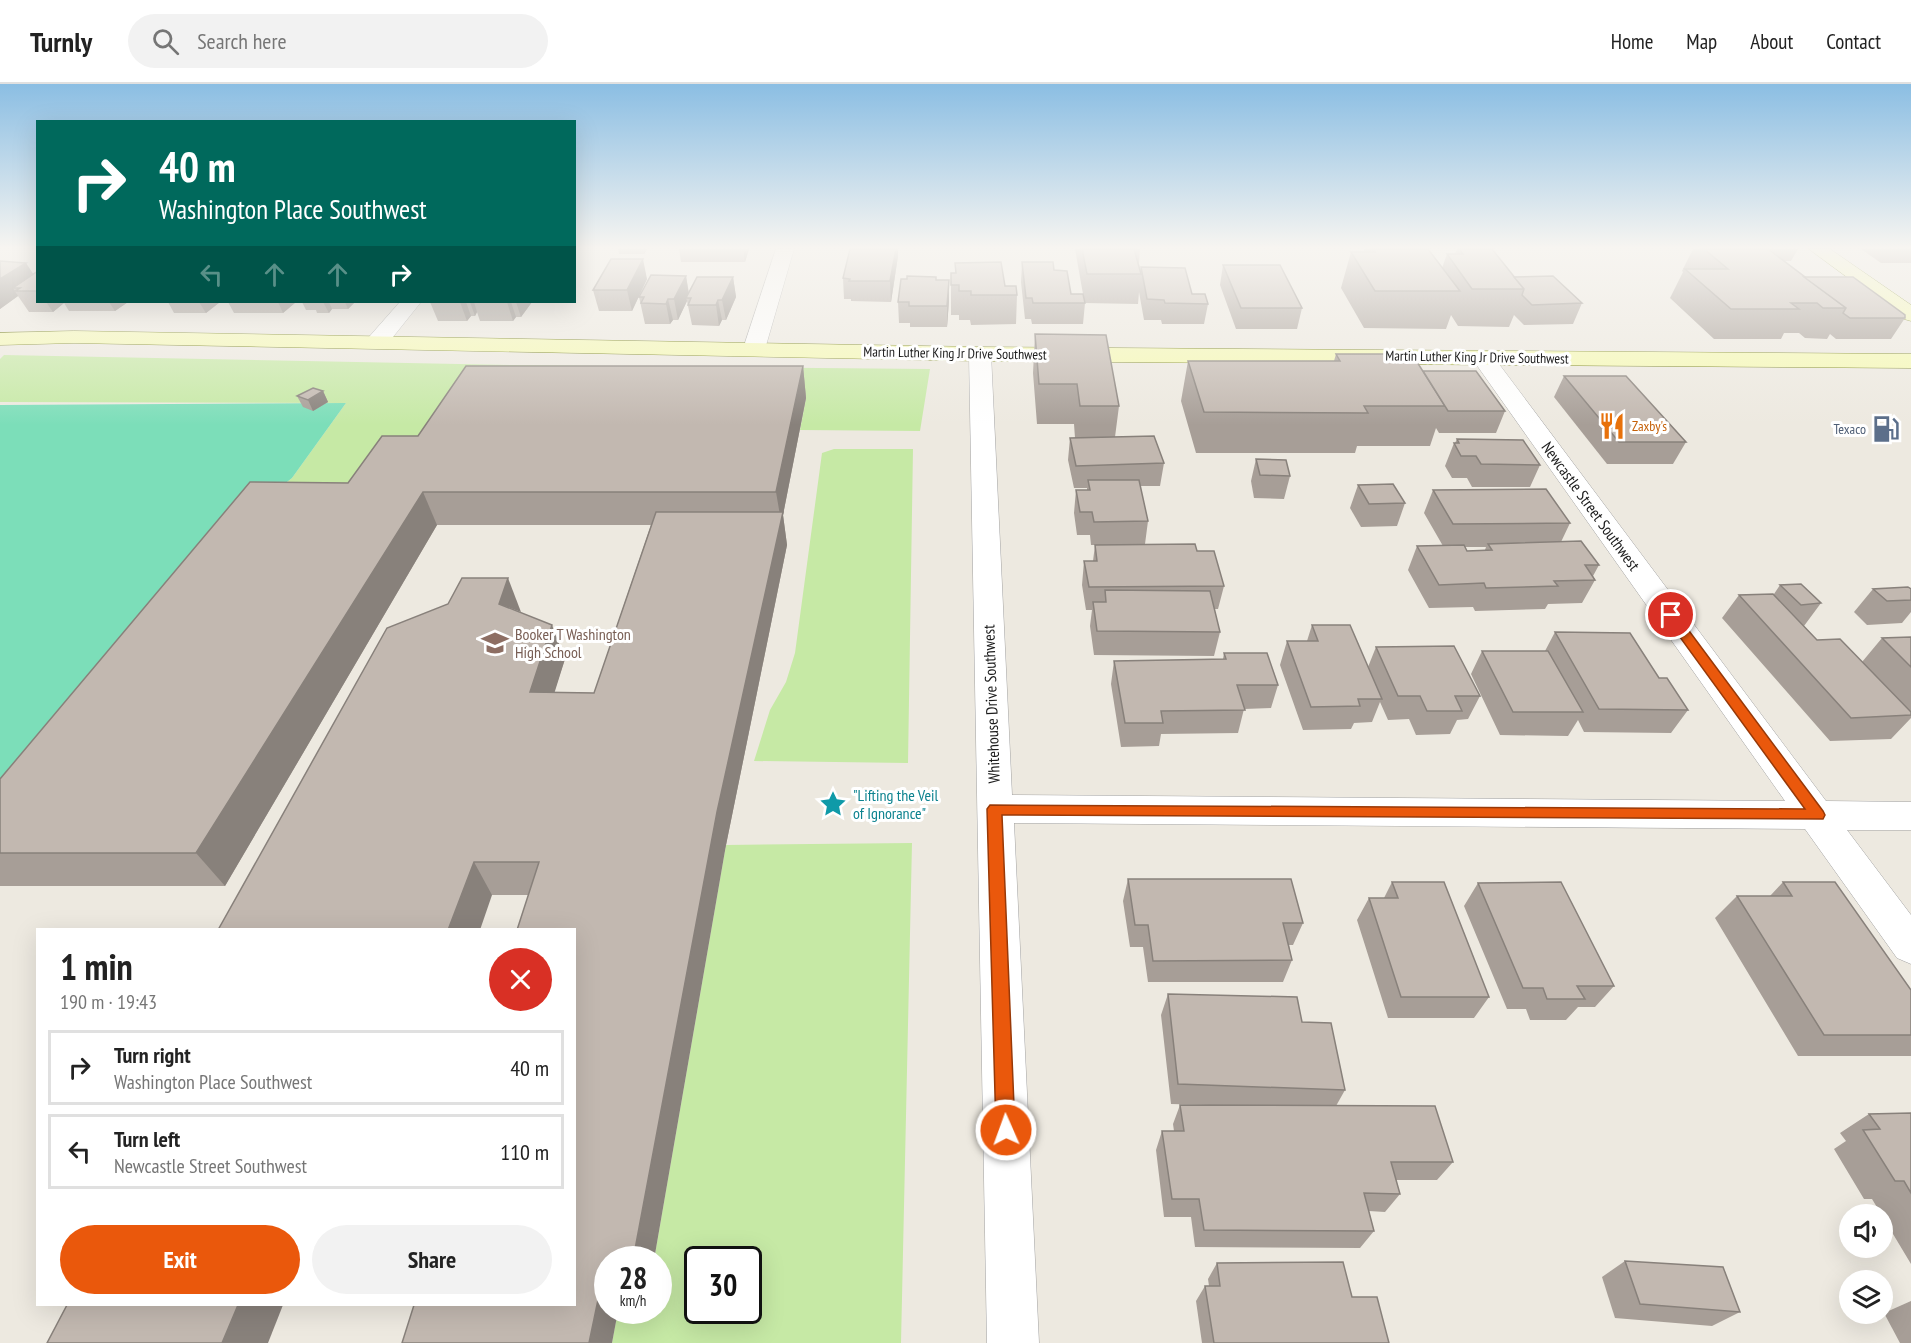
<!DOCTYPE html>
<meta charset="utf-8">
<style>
body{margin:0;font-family:"PT Sans Narrow",sans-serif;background:#f2f2f2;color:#222;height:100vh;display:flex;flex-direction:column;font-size:22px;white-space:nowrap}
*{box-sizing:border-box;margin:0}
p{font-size:20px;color:#767676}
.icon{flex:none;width:33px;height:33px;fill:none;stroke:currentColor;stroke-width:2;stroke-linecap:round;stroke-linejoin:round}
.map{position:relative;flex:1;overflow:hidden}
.panel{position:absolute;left:36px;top:844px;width:540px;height:378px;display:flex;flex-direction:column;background:#fff;border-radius:0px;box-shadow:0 6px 24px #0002}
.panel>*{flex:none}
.top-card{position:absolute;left:36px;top:36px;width:540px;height:183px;border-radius:0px;box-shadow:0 6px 24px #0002;background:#00695c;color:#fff;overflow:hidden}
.fabs{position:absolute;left:1839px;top:1120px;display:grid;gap:12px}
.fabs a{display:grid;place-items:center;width:54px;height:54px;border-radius:50%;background:#fff;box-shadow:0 6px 24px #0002;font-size:30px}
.speed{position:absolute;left:594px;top:1162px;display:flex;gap:12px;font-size:30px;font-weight:700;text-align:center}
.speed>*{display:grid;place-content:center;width:78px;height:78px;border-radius:50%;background:#fff;box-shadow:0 6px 24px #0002;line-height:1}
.speed small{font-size:15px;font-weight:400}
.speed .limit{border:3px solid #111;border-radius:9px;background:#fff;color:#111}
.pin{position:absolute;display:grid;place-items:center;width:51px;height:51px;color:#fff;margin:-26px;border:3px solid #fff;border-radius:50%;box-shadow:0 2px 6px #0007}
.me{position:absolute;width:66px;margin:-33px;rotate:358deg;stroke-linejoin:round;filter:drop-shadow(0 0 4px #0008)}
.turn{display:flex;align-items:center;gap:21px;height:126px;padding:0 24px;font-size:27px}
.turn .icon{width:78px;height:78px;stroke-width:2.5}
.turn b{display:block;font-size:42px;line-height:51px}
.lanes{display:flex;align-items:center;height:57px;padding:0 24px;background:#0003;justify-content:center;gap:30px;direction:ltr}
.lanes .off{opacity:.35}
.round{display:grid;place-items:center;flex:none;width:63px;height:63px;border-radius:32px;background:#f2f2f2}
.head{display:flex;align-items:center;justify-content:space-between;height:102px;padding:0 24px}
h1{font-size:36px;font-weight:600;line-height:45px}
.cta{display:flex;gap:12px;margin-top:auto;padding:12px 24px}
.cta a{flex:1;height:69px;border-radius:36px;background:#ea580c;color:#fff;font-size:24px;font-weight:600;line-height:69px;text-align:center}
.cta a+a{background:#f2f2f2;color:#222}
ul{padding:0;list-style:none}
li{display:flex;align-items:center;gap:18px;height:75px;margin:0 12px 9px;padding:0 12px;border:3px solid #e0e0e0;border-radius:0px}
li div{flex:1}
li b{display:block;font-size:22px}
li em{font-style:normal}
header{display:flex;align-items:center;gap:36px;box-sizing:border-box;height:84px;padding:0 30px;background:#fff;border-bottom:2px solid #e0e0e0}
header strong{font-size:28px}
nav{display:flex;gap:33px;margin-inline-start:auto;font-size:21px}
.search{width:420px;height:54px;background:#f2f2f2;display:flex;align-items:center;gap:15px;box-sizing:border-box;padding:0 21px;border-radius:33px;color:#767676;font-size:22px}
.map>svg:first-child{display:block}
.grass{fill:#c6e9a5;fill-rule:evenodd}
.pitch{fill:#7cdeb9}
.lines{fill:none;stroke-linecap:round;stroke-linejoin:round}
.street-casing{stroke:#a2a2a2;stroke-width:1}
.secondary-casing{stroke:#657103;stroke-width:1}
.street{fill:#fff;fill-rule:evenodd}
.secondary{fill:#f6fab2;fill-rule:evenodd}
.wall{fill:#a79e97;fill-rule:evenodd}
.shaded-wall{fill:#88817b}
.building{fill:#c2b8b0;stroke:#88817b;stroke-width:1.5}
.route{fill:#ea580c;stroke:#983908;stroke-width:1.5}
.labels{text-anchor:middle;stroke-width:6;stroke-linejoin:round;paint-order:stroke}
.far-street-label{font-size:14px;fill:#1b1b1b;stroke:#fff}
.far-food-label{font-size:14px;fill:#c56008;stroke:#fff;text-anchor:start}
.far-service-label{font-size:14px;fill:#4e5e75;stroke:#fff;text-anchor:end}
.street-label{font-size:16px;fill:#1b1b1b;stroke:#fff}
.education-label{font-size:16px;fill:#785e54;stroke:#fff;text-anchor:start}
.culture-label{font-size:16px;fill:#0d838f;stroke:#fff;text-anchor:start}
</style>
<header>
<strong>Turnly</strong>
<div class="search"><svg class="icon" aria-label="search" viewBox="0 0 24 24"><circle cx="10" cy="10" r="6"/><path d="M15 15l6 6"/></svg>Search here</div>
<nav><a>Home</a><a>Map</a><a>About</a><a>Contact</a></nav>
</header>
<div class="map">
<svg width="1911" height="1259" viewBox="0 0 1911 1259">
<rect width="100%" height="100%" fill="#ede9e0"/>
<!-- grass -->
<g class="grass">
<path d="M4,271L512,281L930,285L920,347L800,346L806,314L432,384L234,440L292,394L346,319L0,318V275Z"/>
<path d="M834,365H913L908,679L754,677L770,626L786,598L795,569L822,369Z"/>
<path d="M912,759L901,1259H612L618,1227H658V1176H654L726,761ZM698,1176H748V1227H698Z"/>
</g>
<!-- pitch -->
<path class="pitch" d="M346,319L292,394L234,440L0,700V321Z"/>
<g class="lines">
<defs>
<g id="street">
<path d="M776,165H794L765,265L762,270L754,272L746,270L743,265Z"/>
<path d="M400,218H421L385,263L377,264L369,263L366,258L369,253Z"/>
<path d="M980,263L988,265L991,270L1012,711L1785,717L1471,273L1474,268L1482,266L1490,268L1826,717L1911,718V746H1847L1911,831V880L1897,874L1805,745L1014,739L1039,1259H987L969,270L972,265Z"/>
</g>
<g id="secondary">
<path d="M1809,165H1830L1911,221V237L1904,235Z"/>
<path d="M74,247L980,263L1911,270V284L980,277L74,259L0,261V249Z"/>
</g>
</defs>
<!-- street casing -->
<use href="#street" class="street-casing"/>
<!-- secondary casing -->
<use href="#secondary" class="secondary-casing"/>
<!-- street -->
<use href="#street" class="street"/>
<!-- secondary -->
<use href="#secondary" class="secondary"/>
</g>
<!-- wall -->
<g class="wall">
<path d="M618,165H647L644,170H619Z"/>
<path d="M679,165H749L745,178H681Z"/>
<path d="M850,165H898V172L891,218L851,217V215H844L843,194Z"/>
<path d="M1075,165H1140L1139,180L1140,186L1141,183L1192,210L1208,220L1204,240H1162L1161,236H1144L1139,208L1138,220L1085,219L1083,240H1032L1031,235H1025L1021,198L1022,178L1054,186L1071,210H1083Z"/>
<path d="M1364,165H1428L1442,184L1447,170H1455L1457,165H1492L1514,193L1582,219L1573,240L1524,241L1514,231L1509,243L1458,242L1451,231L1446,245L1364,244L1341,204L1351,168H1363Z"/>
<path d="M1693,165H1798L1791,177H1784L1804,193L1905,234L1891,255H1836L1830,250L1827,255L1805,254L1799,249H1784L1781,255H1714L1670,214L1683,188L1682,187Z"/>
<path d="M1861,165H1911V179H1881Z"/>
<path d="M0,177L33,190L38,187V218H128L115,227H69L64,219L53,228H29L18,212L0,225Z"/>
<path d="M1223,181L1302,224L1297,245H1236L1220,201Z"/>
<path d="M951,189H955L1005,202L1017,211L1016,240L971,241L970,236H959V231H951Z"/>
<path d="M686,192L689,209L733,193L736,213L726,236H722L719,242L692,241L687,217L678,236H673L670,240H645L639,213Z"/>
<path d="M647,195L632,227H599L593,206Z"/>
<path d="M936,196H949V217L947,243H910V239H899L898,218Z"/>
<path d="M168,218H220L206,229H174Z"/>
<path d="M228,218H296L283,229H234Z"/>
<path d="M302,218H355L348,225H332L329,229H317L316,226H306Z"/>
<path d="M430,218H532L521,233H516L513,237H480L477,228L475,232H471L467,237H438Z"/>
<path d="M1035,250L1119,322L1115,353L1164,379L1160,402H1140L1148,437L1145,460L1197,467L1224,502L1218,525H1214L1220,548L1214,572L1094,571L1090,542L1092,526H1086L1082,501L1084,477H1093L1095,461H1091L1090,451H1077L1074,429L1076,406H1087V404H1074L1068,376L1070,354H1075L1074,340H1037L1033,289Z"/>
<path d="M1336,270L1423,287L1505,327L1496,349H1439L1436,344L1430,362H1357L1355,369H1196L1181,317L1188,277H1334Z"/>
<path d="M803,282L806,314L783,431L787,461L726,761L608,1176V1227L574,1221L528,811H492L218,846L521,529L565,575L554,608L594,609L651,441H437L225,802H0V695L348,399L418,352Z"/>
<path d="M1564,292L1686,358L1673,380H1607L1554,313Z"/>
<path d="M323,307L328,318L313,327L303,323L297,312Z"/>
<path d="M1457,355L1540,381L1530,403H1472L1467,394H1452L1445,382L1454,359H1455Z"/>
<path d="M1256,375L1290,392L1284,415L1254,414L1251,397Z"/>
<path d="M1358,401L1405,419L1397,442L1361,443L1350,424Z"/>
<path d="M1433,406L1570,439L1561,458L1599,481L1593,492L1595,496L1582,519L1548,520L1545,525L1475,527L1473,523L1429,524L1408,486L1417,462H1443L1424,429ZM1465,463H1486L1485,466L1467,467Z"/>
<path d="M1780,501L1821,519L1804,542L1817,556L1862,578L1882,554L1911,553V634L1891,655L1830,657L1722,534L1739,511L1774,510Z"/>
<path d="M1873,505H1911V528L1902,539L1867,541L1854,528Z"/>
<path d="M1312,541L1368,583L1376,563L1480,612L1468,635L1457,636L1450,650L1416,651L1409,635L1388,636L1380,618L1372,638L1354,639L1351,645L1303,646L1280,581L1287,557H1307Z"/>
<path d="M1555,548L1659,594L1688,626L1671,649L1584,648L1578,636L1568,652L1500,651L1471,590L1482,567H1545Z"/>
<path d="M1224,569L1278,601L1271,624L1244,625L1238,649L1161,650L1159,662L1121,663L1111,600L1114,577L1223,575Z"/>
<path d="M1128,795L1303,839L1293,861H1289L1292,876L1283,898H1148L1143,863H1130L1123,817Z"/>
<path d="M1392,798L1489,913L1474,934H1388L1357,836L1369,814H1384Z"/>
<path d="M1783,798L1911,906V972H1798L1715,834L1737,812H1770Z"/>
<path d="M1478,799L1614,902L1595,923H1578L1566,936H1530L1526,925H1507L1464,822Z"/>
<path d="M1168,910L1302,938L1345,1006L1336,1022L1453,1078L1437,1096H1396L1400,1110L1385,1128L1369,1127L1374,1147L1360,1164L1195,1163L1191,1133H1164L1156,1066L1162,1047H1174L1173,1040L1180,1021H1209L1171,1020L1161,931Z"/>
<path d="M1911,1029V1180L1872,1115H1864L1834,1065L1846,1057L1840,1049L1869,1030Z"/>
<path d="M1625,1177L1740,1228L1712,1242L1615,1234L1602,1193Z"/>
<path d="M1217,1179L1352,1213L1389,1259H1202L1196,1217L1205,1202H1209L1208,1195Z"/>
<path d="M1911,1217V1259H1900L1884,1229Z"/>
</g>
<!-- shaded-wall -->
<g class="shaded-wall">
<path d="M643,165H647L644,170Z"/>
<path d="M743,165H749L745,178Z"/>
<path d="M896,165H898V172L891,218L890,197Z"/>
<path d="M643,175L647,195L632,227L627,206Z"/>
<path d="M26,179L38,197L20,204H13L18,212L0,225V195Z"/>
<path d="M686,192L689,212L686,214L687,217L678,236L674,215Z"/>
<path d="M733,193L736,213L726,236L722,216Z"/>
<path d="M949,196V217L947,243V222Z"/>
<path d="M668,215L673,236L670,240L666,220Z"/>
<path d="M718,216L722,236L719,242L716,221Z"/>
<path d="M46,218H64V219L53,228Z"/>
<path d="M109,218H128L115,227Z"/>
<path d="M199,218H220L206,229Z"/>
<path d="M278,218H296L283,229Z"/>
<path d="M323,218H329L332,225L329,229Z"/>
<path d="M345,218H355L348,225Z"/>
<path d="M460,218H466L471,232L467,237Z"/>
<path d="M470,218H474L477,228L475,232Z"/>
<path d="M507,218H511L516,233L513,237Z"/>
<path d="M516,218H532L521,233Z"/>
<path d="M803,282L806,314L783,431L787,461L726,761L654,1176H633L717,728L781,437L776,408Z"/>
<path d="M323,307L328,318L313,327L308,316Z"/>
<path d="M423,408L437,441L225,802L196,769Z"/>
<path d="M508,494L521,528L499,520Z"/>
<path d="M552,541L565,575L544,642L530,608Z"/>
<path d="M474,778L492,811L480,846H448Z"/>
<path d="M603,1192L608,1198V1227H618L612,1259H589Z"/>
<path d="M238,1221H283L268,1259H222Z"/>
</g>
<!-- building -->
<g class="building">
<path d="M850,165H896L890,197H849L850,195L843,194Z"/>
<path d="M1082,165H1134L1141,190H1087Z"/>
<path d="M1373,165H1428L1460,207H1375L1351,168H1375Z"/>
<path d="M1459,165H1492L1524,205H1472L1447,170H1463Z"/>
<path d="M1704,165H1768L1846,224H1823L1817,219H1791L1799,225H1731L1685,185H1728Z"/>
<path d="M611,175H643L627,206H593Z"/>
<path d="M0,177L26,179L0,195Z"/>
<path d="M1001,178L1005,202H1016L1017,211H971V207H959V201H951V189H956L955,179Z"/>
<path d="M1022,178H1053L1054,186L1067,187L1071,210H1083L1085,219H1033L1032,214H1026Z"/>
<path d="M1223,181H1280L1302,224H1241Z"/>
<path d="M1141,183L1185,184L1192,210H1205L1208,220L1165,219L1164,216L1147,215Z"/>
<path d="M38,187V207H15L20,204H13Z"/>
<path d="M651,191L686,192L674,215H668L666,220L641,219L644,213H639Z"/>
<path d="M907,192L936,193V196H949L947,222H909V218H898L901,195H907Z"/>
<path d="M1553,192L1582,219L1532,221L1522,211L1524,205L1514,193Z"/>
<path d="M697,193H733L722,216H718L716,221H688L691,214H686Z"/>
<path d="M1804,193H1853L1905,231V234H1850L1843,229L1846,224Z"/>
<path d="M1035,250L1106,251L1119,322H1080L1077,300H1039Z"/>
<path d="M1336,270H1412L1445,322H1364L1368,329L1204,328L1188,277H1340Z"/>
<path d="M466,282H803L776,408H423L196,769H0V695L250,398L348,399L382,352H418Z"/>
<path d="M1423,287H1476L1505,327H1448Z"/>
<path d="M1564,292H1626L1686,358H1619Z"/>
<path d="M313,304L323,307L308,316L297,312Z"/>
<path d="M1154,352L1164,379L1076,382L1070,354Z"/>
<path d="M1457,355L1523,356L1540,381L1481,380L1476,372H1461L1454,359H1459Z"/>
<path d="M1256,375L1286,376L1290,392L1260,391Z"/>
<path d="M1088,396H1139L1148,437L1094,438L1092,428H1080L1076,406H1090Z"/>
<path d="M1393,400L1405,419L1369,420L1358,401Z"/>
<path d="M1546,405L1570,439L1453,440L1433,406Z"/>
<path d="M656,428H783L717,728L633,1176H608V1192H603L589,1259H402L414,1221H574V846H517L539,778H474L448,846H218L387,544L448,520L462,494H508L499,520L552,541L530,608L594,609Z"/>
<path d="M1581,457L1599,481H1585L1595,496L1554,497L1558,502L1486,504L1484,499L1439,501L1417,462L1464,461L1467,467L1492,466L1488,460Z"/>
<path d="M1195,460L1197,467H1214L1224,502L1089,503L1084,477H1097L1095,461Z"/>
<path d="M1801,500L1821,519L1801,521L1780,501Z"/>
<path d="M1908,503L1911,505V516L1887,517L1873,505Z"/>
<path d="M1105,506L1210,507L1220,548L1097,547L1093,518H1106Z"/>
<path d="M1773,510L1817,556L1840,555L1911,628V631L1851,634L1739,511Z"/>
<path d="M1312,541H1350L1382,615H1358L1360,622L1311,623L1287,557H1318Z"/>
<path d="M1555,548L1630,549L1659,594H1667L1688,626L1599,625Z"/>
<path d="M1911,553V583L1882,554Z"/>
<path d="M1454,562L1480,612H1455L1462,627H1427L1420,612H1398L1376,563Z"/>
<path d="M1482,567H1548L1583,628H1513Z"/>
<path d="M1224,569H1267L1278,601H1237L1245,626L1161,627L1163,639H1125L1114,577L1226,575Z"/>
<path d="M1128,795H1291L1303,839H1283L1292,876L1153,877L1148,841H1135Z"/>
<path d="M1392,798H1444L1489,913H1401L1369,814H1398Z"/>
<path d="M1561,798L1614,902H1577L1585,915H1547L1543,904H1523L1478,799Z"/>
<path d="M1783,798H1835L1911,906V951H1824L1737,812H1792Z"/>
<path d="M1168,910L1297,913L1302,938L1331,939L1345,1006L1178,1000Z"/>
<path d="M1180,1021L1435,1022L1453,1078H1391L1400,1110L1364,1109L1374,1147L1204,1146L1199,1115H1172L1162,1047H1184Z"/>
<path d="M1911,1029V1109L1904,1097H1895L1863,1046L1880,1045L1869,1030Z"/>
<path d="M1625,1177L1723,1183L1740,1228L1640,1220Z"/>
<path d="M1343,1178L1352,1213H1377L1389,1259H1214L1205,1202H1220L1217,1179Z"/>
<path d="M67,1221H238L222,1259H47Z"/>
</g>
<!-- sky -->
<linearGradient id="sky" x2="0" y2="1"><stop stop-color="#8bbee3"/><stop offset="0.48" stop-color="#f7f5f1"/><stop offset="1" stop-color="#f7f5f1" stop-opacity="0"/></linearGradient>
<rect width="1911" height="341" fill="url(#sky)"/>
<!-- route -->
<path class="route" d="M1671,527L1675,528L1823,727L1825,731L1823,735L1002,731L1015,1046L1012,1052L1006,1055L999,1052L996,1046L987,725L990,721L1805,725L1666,534L1665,531Z"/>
<!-- icons -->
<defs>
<symbol id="restaurant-bare" viewBox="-9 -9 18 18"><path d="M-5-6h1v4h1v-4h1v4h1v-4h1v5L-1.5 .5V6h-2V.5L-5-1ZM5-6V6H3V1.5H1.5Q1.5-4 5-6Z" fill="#e8710a" stroke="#fff" stroke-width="2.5" paint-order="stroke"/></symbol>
<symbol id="fuel-bare" viewBox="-9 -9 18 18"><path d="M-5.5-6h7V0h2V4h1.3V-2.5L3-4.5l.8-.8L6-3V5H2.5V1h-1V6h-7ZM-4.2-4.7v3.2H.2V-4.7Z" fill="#5c6f8a" stroke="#fff" stroke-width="2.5" paint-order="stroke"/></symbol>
<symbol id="school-bare" viewBox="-9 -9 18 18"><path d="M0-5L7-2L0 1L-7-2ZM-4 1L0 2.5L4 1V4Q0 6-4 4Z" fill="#8d6e63" stroke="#fff" stroke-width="2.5" paint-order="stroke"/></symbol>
<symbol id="sight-bare" viewBox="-9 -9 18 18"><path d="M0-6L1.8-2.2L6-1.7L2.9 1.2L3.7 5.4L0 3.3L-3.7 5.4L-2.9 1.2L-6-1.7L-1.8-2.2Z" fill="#0f9aa8" stroke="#fff" stroke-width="2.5" paint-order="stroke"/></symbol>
</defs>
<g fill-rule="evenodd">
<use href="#restaurant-bare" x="1593" y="323" width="38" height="38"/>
<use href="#fuel-bare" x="1867" y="326" width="38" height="38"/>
<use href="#school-bare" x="476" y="540" width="38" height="38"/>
<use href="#sight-bare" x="814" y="701" width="38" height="38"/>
</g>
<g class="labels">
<!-- far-street labels -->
<g class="far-street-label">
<text transform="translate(955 269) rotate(1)" y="5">Martin Luther King Jr Drive Southwest</text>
<text transform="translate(1477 273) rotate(1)" y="5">Martin Luther King Jr Drive Southwest</text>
</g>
<!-- far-food labels -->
<g class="far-food-label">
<text x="1632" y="347">Zaxby's</text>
</g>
<!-- far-service labels -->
<g class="far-service-label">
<text x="1866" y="350">Texaco</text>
</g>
<!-- street labels -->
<g class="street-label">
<text transform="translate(1591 422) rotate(54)" y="6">Newcastle Street Southwest</text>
<text transform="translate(991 620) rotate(-92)" y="6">Whitehouse Drive Southwest</text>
</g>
<!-- education labels -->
<g class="education-label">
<text x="515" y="556">Booker T Washington<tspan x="515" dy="18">High School</tspan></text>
</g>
<!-- culture labels -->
<g class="culture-label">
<text x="853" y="717">"Lifting the Veil<tspan x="853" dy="18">of Ignorance"</tspan></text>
</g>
</g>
</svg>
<div class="fabs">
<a><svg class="icon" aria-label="sound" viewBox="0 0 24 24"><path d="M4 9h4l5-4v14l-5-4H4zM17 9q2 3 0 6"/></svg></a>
<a><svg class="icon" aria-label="layers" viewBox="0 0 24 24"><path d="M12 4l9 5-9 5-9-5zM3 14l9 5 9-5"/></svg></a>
</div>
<div class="speed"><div>28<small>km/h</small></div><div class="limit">30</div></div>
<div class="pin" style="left:1671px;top:531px;background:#d93025"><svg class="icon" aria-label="arrive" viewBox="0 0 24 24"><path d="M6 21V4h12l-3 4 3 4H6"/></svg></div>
<svg class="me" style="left:1006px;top:1046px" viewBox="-20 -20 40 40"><circle r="17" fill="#ea580c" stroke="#fff" stroke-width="3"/><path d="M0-11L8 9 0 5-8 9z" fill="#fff"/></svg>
<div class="top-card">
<div class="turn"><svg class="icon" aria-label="right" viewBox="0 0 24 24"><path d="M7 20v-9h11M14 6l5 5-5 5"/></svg><div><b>40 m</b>Washington Place Southwest</div></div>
<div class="lanes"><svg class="icon off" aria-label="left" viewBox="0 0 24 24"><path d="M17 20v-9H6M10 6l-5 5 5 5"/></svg><svg class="icon off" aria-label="ahead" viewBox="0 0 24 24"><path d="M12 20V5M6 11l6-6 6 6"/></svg><svg class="icon off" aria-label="ahead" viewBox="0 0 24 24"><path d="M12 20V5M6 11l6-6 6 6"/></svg><svg class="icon" aria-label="right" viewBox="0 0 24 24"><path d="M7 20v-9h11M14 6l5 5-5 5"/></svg></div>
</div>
<section class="panel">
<div class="head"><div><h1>1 min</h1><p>190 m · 19:43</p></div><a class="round" style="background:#d93025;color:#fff"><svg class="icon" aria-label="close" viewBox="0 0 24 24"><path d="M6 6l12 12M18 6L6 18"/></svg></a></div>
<ul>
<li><svg class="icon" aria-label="right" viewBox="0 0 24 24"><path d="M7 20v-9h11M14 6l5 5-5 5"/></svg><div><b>Turn right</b><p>Washington Place Southwest</p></div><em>40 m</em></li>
<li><svg class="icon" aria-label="left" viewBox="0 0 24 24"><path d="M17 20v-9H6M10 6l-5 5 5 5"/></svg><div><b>Turn left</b><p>Newcastle Street Southwest</p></div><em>110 m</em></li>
</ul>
<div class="cta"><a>Exit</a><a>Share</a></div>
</section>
</div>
